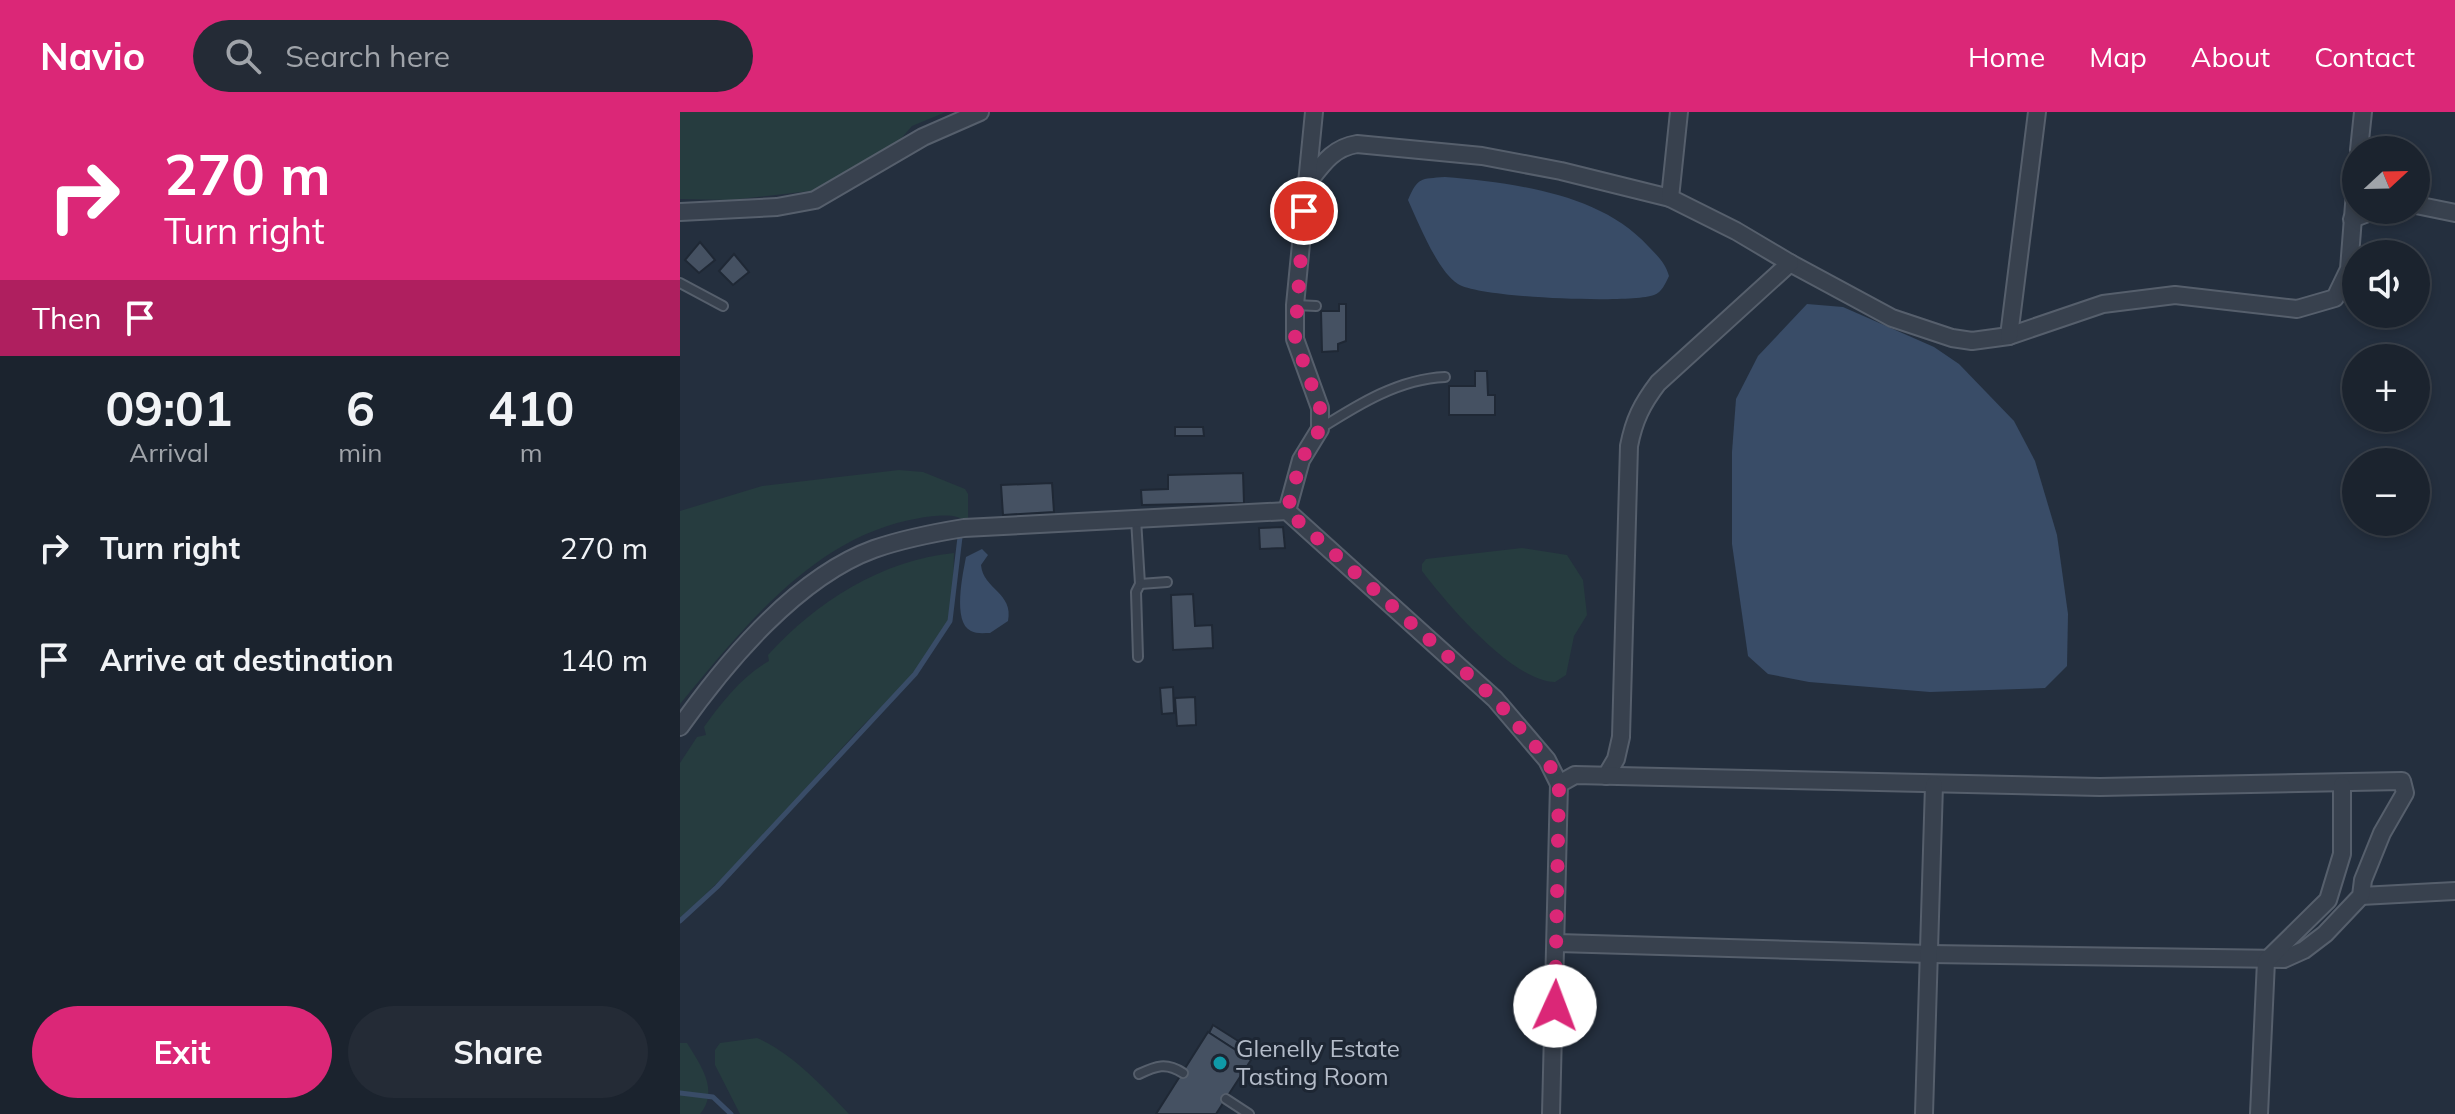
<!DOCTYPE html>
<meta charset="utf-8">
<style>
body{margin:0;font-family:Mulish,sans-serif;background:#242b36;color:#f1f3f6;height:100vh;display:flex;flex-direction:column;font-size:30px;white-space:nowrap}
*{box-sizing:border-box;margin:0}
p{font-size:26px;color:#a0a4aa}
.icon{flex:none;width:44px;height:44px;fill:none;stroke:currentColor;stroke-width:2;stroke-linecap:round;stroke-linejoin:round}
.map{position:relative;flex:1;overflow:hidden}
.details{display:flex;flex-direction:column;background:#1b232e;width:680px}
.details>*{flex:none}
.top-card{background:#db2777;color:#fff;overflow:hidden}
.needle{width:52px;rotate:68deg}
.buttons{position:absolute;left:1662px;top:24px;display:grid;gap:16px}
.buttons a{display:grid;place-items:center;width:88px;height:88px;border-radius:50%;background:#1b232e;box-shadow:0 4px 12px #0003,0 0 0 2px #39404a;font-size:40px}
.pin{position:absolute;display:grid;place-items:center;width:68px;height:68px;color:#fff;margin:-34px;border:4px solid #fff;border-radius:50%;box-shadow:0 2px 8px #0007}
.me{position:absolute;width:88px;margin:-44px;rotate:2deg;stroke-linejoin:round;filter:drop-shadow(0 0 6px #0008)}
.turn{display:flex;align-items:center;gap:28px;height:168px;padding:0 32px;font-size:36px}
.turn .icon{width:104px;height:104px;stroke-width:2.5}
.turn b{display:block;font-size:56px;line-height:68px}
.then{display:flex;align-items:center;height:76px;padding:0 32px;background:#0003;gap:16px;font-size:30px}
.eta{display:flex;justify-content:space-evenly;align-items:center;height:136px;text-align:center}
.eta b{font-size:48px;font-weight:700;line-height:56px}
.cta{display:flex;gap:16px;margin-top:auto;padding:16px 32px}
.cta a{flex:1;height:92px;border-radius:48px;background:#db2777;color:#fff;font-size:32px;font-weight:700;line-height:92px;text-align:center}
.cta a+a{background:#242b36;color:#f1f3f6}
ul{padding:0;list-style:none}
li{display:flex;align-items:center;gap:24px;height:112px;padding:0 32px}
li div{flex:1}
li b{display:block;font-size:30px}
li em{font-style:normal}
header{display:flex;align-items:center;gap:48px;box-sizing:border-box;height:112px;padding:0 40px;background:#db2777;color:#fff}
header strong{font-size:38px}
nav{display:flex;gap:44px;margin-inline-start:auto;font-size:28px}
.search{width:560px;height:72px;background:#242b36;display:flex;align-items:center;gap:20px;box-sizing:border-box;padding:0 28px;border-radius:44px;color:#a0a4aa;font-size:30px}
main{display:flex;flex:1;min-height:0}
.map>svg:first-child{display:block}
.green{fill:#263c3f}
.water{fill:#394c67}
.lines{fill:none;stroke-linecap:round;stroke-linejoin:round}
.stream{stroke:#394c67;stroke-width:5}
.building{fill:#455162;stroke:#1f2835;stroke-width:2}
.service-casing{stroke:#565f6c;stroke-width:12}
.minor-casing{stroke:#565f6c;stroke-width:20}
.service{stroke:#38414e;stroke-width:8}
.minor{stroke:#38414e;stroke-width:16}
.route{stroke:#db2777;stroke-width:14;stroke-dasharray:0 25.2}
.culture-dot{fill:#0f9aa8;stroke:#1d2633;stroke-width:3}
.labels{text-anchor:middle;stroke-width:6;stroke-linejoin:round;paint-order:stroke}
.poi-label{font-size:24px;fill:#b4bcc9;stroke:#1d2633;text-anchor:start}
</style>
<header>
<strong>Navio</strong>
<div class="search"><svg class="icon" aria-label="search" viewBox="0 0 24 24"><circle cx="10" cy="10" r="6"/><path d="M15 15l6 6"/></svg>Search here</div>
<nav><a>Home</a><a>Map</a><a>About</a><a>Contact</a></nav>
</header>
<main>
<section class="details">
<div class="top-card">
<div class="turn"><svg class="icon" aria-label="right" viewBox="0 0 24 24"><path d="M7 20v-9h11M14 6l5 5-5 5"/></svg><div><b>270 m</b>Turn right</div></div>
<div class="then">Then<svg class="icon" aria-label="arrive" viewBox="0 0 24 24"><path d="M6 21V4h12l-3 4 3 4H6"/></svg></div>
</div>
<div class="eta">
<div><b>09:01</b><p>Arrival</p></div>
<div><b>6</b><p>min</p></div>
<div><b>410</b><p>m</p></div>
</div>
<ul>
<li><svg class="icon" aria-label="right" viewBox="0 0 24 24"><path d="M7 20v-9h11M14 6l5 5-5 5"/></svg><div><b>Turn right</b></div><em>270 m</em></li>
<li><svg class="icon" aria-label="arrive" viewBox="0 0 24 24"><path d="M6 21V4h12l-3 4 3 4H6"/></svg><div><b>Arrive at destination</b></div><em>140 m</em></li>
</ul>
<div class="cta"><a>Exit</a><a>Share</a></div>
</section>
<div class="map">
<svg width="1775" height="1002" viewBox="0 0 1775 1002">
<rect width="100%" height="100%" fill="#242f3e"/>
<!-- green -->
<g class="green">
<path d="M0,0H266L232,14L212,37L172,60L131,79L51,88L0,87Z"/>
<path d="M219,358L243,360L285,377L288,382V409C284,409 281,406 277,405C268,402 250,404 240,406C135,423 64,515 0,592V399L82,374Z"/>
<path d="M842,436L887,443L903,468L907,503L894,524L886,563L875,570C832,569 767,492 742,459V452L746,447Z"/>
<path d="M274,441C273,461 275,489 268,508C253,551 202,592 172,625C116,686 62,751 0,806V651L17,625L26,623L24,615C41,591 63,563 89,549L88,543C136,490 202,448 274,441Z"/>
<path d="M77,926C113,942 142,974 169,1002H60L35,953V938L40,931Z"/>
<path d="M0,931H7C20,952 40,979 20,1002H0Z"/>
</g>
<!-- water -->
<g class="water">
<path d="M765,65C833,71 920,81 968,134C977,143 986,152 989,164C985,172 982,180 974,183C949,192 799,186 778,172C758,160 738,110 728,88C738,65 740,67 765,65Z"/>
<path d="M1127,192L1163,195L1254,235L1279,252L1334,309L1355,349L1377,423L1388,502L1387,554L1365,576L1250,580L1129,570L1088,562L1068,544L1052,432V340L1056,287L1078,244Z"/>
<path d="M302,437L308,443L301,453C303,477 334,481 328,509L310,521C304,521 296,522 291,519C272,510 283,461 286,445Z"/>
</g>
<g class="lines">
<!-- stream -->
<g class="stream">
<path d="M0,809L37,775L235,562L270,509L280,425"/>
<path d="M0,981L33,985L51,1002"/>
</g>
</g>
<!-- building -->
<g class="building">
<path d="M20,130L35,148L19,161L5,148Z"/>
<path d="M54,142L69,160L53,173L39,159Z"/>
<path d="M659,192H666V229L658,232V239L642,240L641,199H659Z"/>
<path d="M795,259H807L808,283H815V303H769V274H795Z"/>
<path d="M495,315H523L524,324H495Z"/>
<path d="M563,361L564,391L462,393L461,378L488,377V363Z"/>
<path d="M372,371L374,400L323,403L321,373Z"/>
<path d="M603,415L605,436L580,437L579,416Z"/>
<path d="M513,482L515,514L532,513L533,536L493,538L491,483Z"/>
<path d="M493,575L494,601L482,602L480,576Z"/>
<path d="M515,585L516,613L497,614L495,586Z"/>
<path d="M533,913L574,939L570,947L529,921Z"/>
<path d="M528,920L571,948L536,1002H476Z"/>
</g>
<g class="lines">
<defs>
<g id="service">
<path d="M0,171L43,194"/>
<path d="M616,193L636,194"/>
<path d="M641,316C679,292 719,267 765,265"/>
<path d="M456,407L460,472L456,480L458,545"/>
<path d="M460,472L487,470"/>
<path d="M459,962C476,954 486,950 503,961"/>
<path d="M546,987L569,1002"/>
</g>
<g id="minor">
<path d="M1679,38L1683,0"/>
<path d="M627,72C642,53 652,36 677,32L802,44L881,59L990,86"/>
<path d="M1736,93L1775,101"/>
<path d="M0,100L97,95L135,88L243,25L300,0"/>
<path d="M1672,107L1696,98"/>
<path d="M1110,151L1212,206L1272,226L1292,229L1329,224L1423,192L1495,183L1617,197L1655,186L1669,157L1676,67"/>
<path d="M1329,224L1357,0"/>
<path d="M607,399L621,348L640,317V296L615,227V193L634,0"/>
<path d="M0,615C46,550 117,465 194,437C223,427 253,421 284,416L607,399L815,587L867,648L879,672"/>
<path d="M926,664L936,647L941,625L949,334C954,308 962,292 978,271L1110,151L1056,119L990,86L999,0"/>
<path d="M1681,784L1775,779"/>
<path d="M871,1002L879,672L895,663L1420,675L1722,669L1725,681L1702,721L1683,768L1681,784L1645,822L1624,838L1604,847L1250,842L878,831"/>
<path d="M1244,1002L1254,673"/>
<path d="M1579,1002L1586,849L1648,788L1662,742V673"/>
</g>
</defs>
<!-- service casing -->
<use href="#service" class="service-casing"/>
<!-- minor casing -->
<use href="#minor" class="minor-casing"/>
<!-- service -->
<use href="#service" class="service"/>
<!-- minor -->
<use href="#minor" class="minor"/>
</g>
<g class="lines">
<!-- route -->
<path class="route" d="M624,99L615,227L640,296V317L621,348L607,399L815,587L867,648L879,672L875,894"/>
</g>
<!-- markers -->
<circle class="culture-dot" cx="540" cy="951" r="8"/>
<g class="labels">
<!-- poi labels -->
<g class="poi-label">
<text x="556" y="945">Glenelly Estate<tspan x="556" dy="28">Tasting Room</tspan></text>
</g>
</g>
</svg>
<div class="buttons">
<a><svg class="needle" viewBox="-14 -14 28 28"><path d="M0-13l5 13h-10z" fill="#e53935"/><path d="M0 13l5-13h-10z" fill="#a0a4aa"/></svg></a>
<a><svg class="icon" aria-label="sound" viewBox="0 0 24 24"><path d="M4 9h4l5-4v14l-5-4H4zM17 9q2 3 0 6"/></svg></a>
<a>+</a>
<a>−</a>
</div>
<div class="pin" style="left:624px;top:99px;background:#d93025"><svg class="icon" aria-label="arrive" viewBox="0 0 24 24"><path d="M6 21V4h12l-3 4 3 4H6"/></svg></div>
<svg class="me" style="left:875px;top:894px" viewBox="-20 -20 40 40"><circle r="19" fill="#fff"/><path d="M0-13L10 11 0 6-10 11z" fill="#db2777"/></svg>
</div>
</main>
